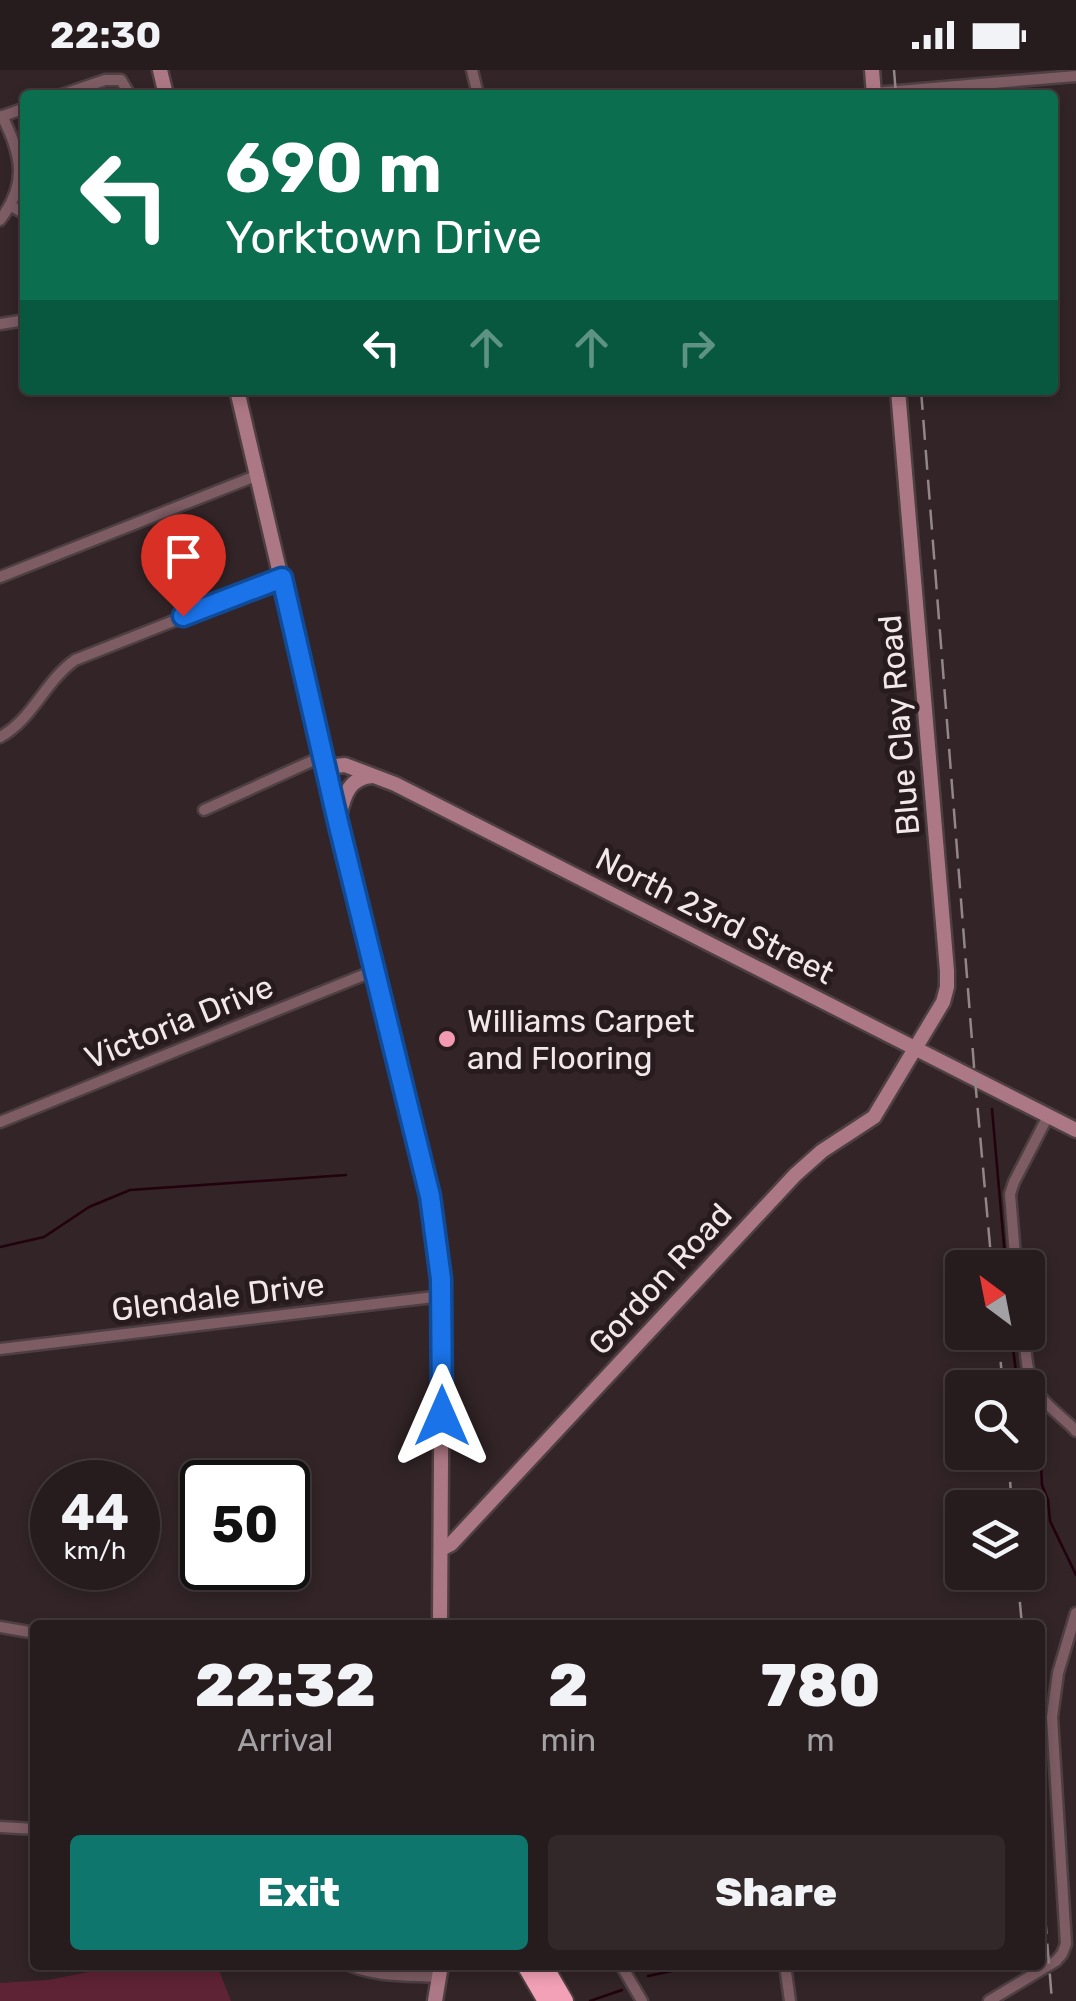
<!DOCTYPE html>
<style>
body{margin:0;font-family:Rubik,sans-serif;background:#32282a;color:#f1f3f6;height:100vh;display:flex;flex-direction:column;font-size:38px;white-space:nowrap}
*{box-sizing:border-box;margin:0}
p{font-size:32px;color:#a4a1a4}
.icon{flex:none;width:55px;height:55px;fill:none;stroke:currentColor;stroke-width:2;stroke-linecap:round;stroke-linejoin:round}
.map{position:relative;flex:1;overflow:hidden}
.sheet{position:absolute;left:30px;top:1550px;width:1015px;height:350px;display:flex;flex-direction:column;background:#261b1d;border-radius:10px;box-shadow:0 5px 15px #0003,0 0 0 2px #42393b}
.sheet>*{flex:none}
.banner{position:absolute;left:20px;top:20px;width:1038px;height:305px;border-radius:10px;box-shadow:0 5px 15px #0003,0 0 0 2px #42393b;background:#0b6e4f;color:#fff;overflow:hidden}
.needle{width:65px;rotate:328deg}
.tools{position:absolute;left:945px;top:1180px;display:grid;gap:20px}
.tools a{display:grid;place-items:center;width:100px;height:100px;border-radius:10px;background:#261b1d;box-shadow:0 5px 15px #0003,0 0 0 2px #42393b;font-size:50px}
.speed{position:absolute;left:30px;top:1390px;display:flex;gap:20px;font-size:50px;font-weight:700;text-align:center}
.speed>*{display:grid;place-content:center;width:130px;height:130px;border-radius:50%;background:#261b1d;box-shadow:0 5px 15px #0003,0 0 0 2px #42393b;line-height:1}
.speed small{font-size:25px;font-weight:400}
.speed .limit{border:5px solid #111;border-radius:15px;background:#fff;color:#111}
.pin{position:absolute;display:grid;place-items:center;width:85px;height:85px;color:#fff;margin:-102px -42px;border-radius:50% 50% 50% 0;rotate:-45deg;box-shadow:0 0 10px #0007}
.pin .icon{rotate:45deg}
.me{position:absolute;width:110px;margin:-55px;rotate:0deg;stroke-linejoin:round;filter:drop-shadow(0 0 8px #0008)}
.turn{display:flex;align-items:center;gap:35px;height:210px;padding:0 40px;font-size:45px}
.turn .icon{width:130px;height:130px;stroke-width:2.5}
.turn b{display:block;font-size:70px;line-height:85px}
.lanes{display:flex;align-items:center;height:95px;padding:0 40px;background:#0003;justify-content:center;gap:50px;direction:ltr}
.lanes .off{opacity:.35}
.eta{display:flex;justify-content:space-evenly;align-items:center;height:170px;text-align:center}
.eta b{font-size:60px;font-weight:800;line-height:70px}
.cta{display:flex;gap:20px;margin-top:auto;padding:20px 40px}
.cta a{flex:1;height:115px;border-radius:10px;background:#0f766e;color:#fff;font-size:40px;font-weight:800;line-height:115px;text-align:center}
.cta a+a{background:#32282a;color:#f1f3f6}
.status{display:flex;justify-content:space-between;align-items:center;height:70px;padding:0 50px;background:#261b1d;direction:ltr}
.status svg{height:28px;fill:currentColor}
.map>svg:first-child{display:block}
.green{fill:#5f2336}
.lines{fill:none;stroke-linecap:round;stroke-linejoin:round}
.stream{stroke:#22020d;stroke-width:2.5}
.street-casing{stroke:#4d3f42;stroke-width:15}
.secondary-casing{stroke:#4d3f42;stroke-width:19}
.highway-casing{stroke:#4d3f42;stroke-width:22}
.street{stroke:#7d5c64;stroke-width:10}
.secondary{stroke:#ad7885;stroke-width:14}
.highway{stroke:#f3a1b6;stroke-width:18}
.rail{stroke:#928689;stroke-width:2.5;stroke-dasharray:20 10;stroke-linecap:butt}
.route-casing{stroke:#114b97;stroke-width:25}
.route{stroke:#1a73e8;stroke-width:18}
.poi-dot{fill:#f19ab1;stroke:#281b1e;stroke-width:4}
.labels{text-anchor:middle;stroke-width:10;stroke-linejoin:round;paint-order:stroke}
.street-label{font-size:32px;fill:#f2e8ea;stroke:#281b1e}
.poi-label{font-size:32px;fill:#f2e8ea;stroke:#281b1e;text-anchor:start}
</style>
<div class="status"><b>22:30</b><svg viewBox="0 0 49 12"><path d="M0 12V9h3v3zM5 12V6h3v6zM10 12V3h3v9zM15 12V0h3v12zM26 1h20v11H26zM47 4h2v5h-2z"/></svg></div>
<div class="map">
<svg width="1076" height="1931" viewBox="0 0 1076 1931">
<rect width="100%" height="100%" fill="#322427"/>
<!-- green -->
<path class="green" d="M124,1895H217L231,1931H0V1913L48,1910Z"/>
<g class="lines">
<!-- stream -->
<g class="stream">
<path d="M992,1039L1006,1198"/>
<path d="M0,1177L44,1167L89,1137L130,1120L346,1105"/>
<path d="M1011,1262L1018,1318"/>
<path d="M1028,1350L1041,1394L1042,1415L1048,1430L1050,1451L1076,1505"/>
<path d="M648,1906L700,1895"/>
<path d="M590,1931L622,1920"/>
</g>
<defs>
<g id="street">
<path d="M472,0L478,25"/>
<path d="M874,23L1076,6"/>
<path d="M61,25L105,10H121L130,25"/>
<path d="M0,47L25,38"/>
<path d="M11,136L25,144"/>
<path d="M0,150C28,114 22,85 2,46"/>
<path d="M0,254L25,250"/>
<path d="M0,507L258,405"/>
<path d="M0,667C33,649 45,611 75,590L282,508"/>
<path d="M204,740L323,686"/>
<path d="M0,1052L376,900"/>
<path d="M1016,1198L1010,1124L1014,1112L1048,1046"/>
<path d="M1024,1262C1026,1284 1026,1309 1040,1326C1050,1339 1065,1349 1076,1361"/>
<path d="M0,1279L442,1226"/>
<path d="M0,1557L35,1563"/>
<path d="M0,1757L35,1759"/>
<path d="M349,1895C376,1907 408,1905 438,1907"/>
<path d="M621,1895L642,1931"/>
<path d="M785,1895L790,1931"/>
<path d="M989,1931L1056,1891L1062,1884L1066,1874L1052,1647L1058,1603L1076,1543"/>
</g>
<g id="secondary">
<path d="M160,0L166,25"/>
<path d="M872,0L874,25"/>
<path d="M237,320L338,752L422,1088L434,1148L442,1226L440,1555"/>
<path d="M326,697L345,695L395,714L1076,1060"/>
<path d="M339,746C344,726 349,707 373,706"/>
<path d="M441,1479L451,1474L795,1105L822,1081L874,1047L943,932L947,917V901L898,320"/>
<path d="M435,1931L441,1895"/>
</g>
<g id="highway">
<path d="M526,1895L547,1931"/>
<path d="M543,1895L564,1931"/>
</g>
</defs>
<!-- street casing -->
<use href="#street" class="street-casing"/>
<!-- secondary casing -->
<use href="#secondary" class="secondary-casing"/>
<!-- highway casing -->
<use href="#highway" class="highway-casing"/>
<!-- street -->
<use href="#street" class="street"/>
<!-- secondary -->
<use href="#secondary" class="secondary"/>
<!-- highway -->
<use href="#highway" class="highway"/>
<!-- rail -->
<g class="rail">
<path d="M894,0L896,25"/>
<path d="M921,320L975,1009L992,1198"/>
<path d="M998,1262L1003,1318"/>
<path d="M1008,1382L1012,1438"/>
<path d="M1017,1502L1022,1555"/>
<path d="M1040,1784L1052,1931"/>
</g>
</g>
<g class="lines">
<defs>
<path id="route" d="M183,546L282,508L338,752L430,1126L441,1209L442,1346"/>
</defs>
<!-- route casing -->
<use href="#route" class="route-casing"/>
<!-- route -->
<use href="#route" class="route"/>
</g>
<!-- markers -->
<circle class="poi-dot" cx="447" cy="969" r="10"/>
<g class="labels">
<!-- street labels -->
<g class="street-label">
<text transform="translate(899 655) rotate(-95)" y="11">Blue Clay Road</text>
<text transform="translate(715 846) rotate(27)" y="11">North 23rd Street</text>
<text transform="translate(179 952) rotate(-22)" y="11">Victoria Drive</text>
<text transform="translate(660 1209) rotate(-47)" y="11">Gordon Road</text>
<text transform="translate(218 1227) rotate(-7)" y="11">Glendale Drive</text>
</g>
<!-- poi labels -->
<g class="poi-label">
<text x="467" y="962">Williams Carpet<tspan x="467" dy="37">and Flooring</tspan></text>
</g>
</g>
</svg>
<div class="tools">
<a><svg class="needle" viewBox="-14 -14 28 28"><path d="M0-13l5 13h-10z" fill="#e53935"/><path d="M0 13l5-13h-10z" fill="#a4a1a4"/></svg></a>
<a><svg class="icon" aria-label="search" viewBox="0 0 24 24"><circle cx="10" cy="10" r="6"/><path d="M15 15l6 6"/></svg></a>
<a><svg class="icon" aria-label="layers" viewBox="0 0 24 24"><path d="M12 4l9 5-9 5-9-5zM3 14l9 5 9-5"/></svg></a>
</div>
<div class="speed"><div>44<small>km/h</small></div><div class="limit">50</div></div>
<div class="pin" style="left:183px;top:546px;background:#d93025"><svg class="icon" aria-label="arrive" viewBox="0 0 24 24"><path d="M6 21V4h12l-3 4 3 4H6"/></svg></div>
<svg class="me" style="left:442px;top:1346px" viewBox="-20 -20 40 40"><path d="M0-17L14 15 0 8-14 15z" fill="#1a73e8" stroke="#fff" stroke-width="4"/></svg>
<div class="banner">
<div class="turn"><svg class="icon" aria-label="left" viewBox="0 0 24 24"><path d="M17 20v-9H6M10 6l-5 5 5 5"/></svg><div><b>690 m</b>Yorktown Drive</div></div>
<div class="lanes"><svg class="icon" aria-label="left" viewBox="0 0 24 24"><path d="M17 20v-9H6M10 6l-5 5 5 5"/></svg><svg class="icon off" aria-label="ahead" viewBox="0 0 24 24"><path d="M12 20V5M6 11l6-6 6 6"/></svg><svg class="icon off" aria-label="ahead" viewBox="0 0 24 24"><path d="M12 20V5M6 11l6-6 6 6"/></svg><svg class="icon off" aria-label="right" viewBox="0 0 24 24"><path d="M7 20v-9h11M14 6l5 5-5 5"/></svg></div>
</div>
<section class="sheet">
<div class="eta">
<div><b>22:32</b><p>Arrival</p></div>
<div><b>2</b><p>min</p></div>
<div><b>780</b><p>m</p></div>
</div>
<div class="cta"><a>Exit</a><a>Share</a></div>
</section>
</div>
